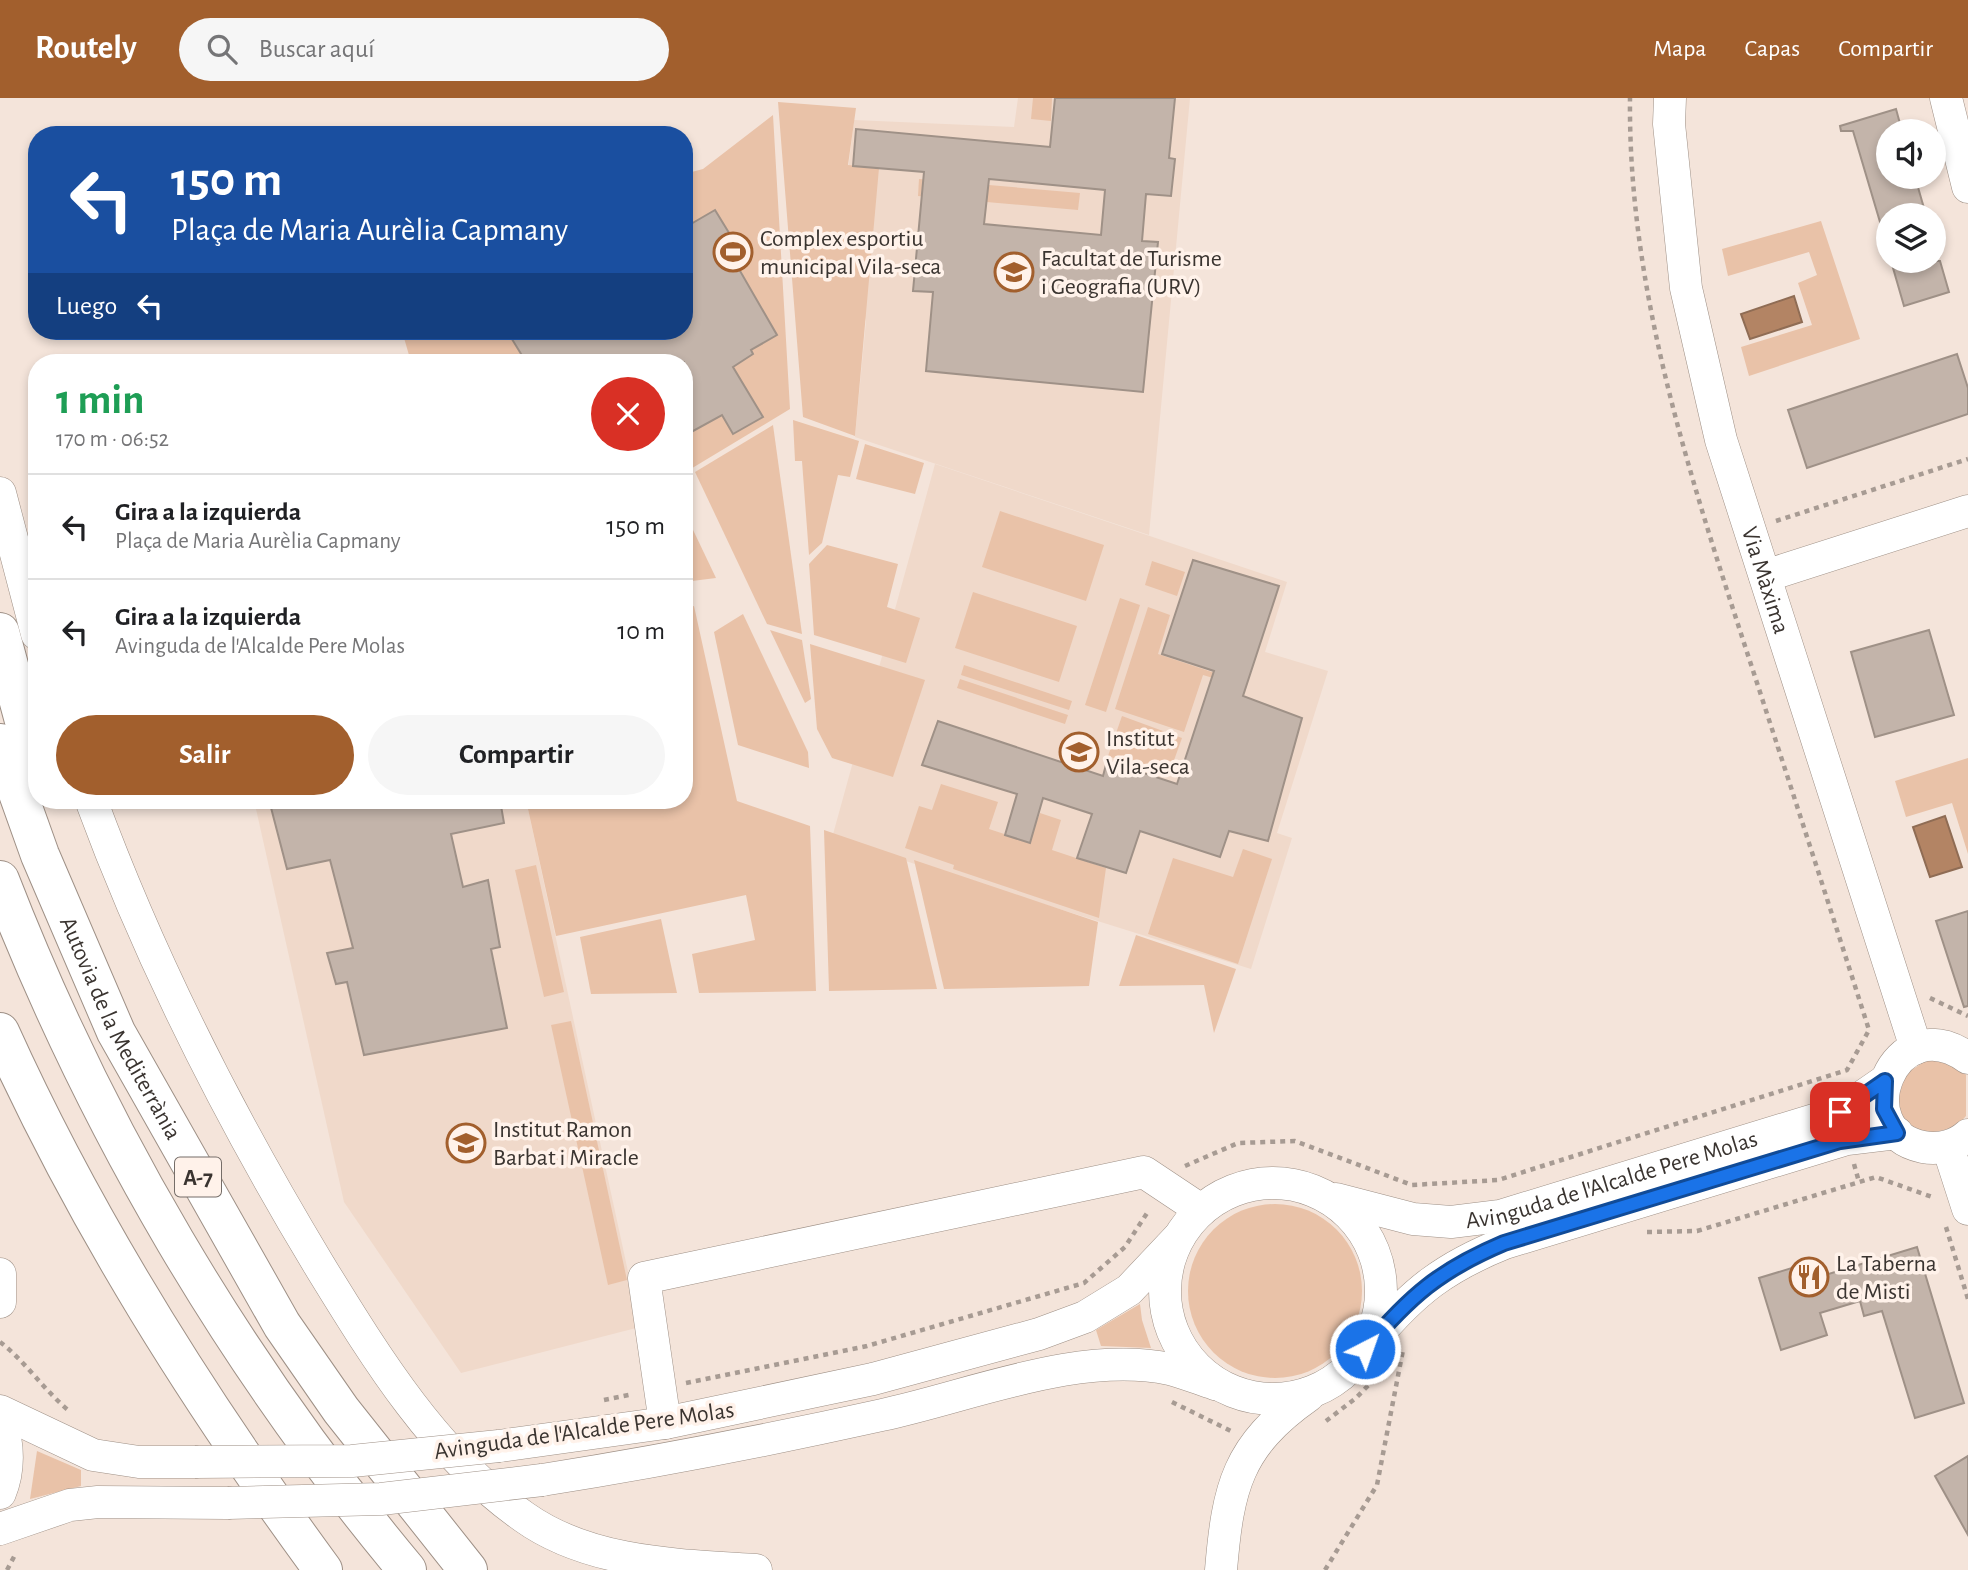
<!DOCTYPE html>
<html lang="es">
<meta charset="utf-8">
<style>
body{margin:0;font-family:"Alegreya Sans",sans-serif;background:#f6f6f6;color:#202124;height:100vh;display:flex;flex-direction:column;font-size:26px;white-space:nowrap}
*{box-sizing:border-box;margin:0}
p{font-size:23px;color:#757577}
.icon{flex:none;width:38px;height:38px;fill:none;stroke:currentColor;stroke-width:2;stroke-linecap:round;stroke-linejoin:round}
.map{position:relative;flex:1;overflow:hidden}
.drawer{position:absolute;left:28px;top:256px;width:665px;height:455px;display:flex;flex-direction:column;background:#fff;border-radius:28px;box-shadow:0 4px 10px #0003}
.drawer>*{flex:none}
.top-card{position:absolute;left:28px;top:28px;width:665px;height:214px;border-radius:28px;box-shadow:0 4px 10px #0003;background:#1a4fa0;color:#fff;overflow:hidden}
.controls{position:absolute;left:1876px;top:21px;display:grid;gap:14px}
.controls a{display:grid;place-items:center;width:70px;height:70px;border-radius:50%;background:#fff;box-shadow:0 4px 10px #0003;font-size:35px}
.pin{position:absolute;display:grid;place-items:center;width:60px;height:60px;color:#fff;margin:-30px;border-radius:14px;box-shadow:0 4px 10px #0006}
.me{position:absolute;width:77px;margin:-38px;rotate:41deg;stroke-linejoin:round;filter:drop-shadow(0 0 5px #0008)}
.turn{display:flex;align-items:center;gap:24px;height:147px;padding:0 28px;font-size:32px}
.turn .icon{width:91px;height:91px;stroke-width:2.5}
.turn b{display:block;font-size:49px;line-height:60px}
.then{display:flex;align-items:center;height:66px;padding:0 28px;background:#0003;gap:14px;font-size:26px}
.round{display:grid;place-items:center;flex:none;width:74px;height:74px;border-radius:37px;background:#f6f6f6}
.overview{display:flex;align-items:center;justify-content:space-between;height:119px;padding:0 28px}
h1{font-size:42px;font-weight:700;line-height:52px;color:#1e9e55}
.button{display:flex;gap:14px;margin-top:auto;padding:14px 28px}
.button a{flex:1;height:80px;border-radius:42px;background:#a25f2d;color:#fff;font-size:28px;font-weight:700;line-height:80px;text-align:center}
.button a+a{background:#f6f6f6;color:#202124}
ul{padding:0;list-style:none}
li{display:flex;align-items:center;gap:21px;height:105px;padding:0 28px;border-top:2px solid #e0e0e0}
li div{flex:1}
li b{display:block;font-size:26px}
li em{font-style:normal}
header{display:flex;align-items:center;gap:42px;box-sizing:border-box;height:98px;padding:0 35px;background:#a25f2d;color:#fff}
header strong{font-size:33px}
nav{display:flex;gap:38px;margin-inline-start:auto;font-size:24px}
.search{width:490px;height:63px;background:#f6f6f6;display:flex;align-items:center;gap:18px;box-sizing:border-box;padding:0 24px;border-radius:38px;color:#757577;font-size:26px}
.map>svg:first-child{display:block}
.built{fill:#f0d9ca}
.green{fill:#e9c2a8}
.water{fill:#b38464;stroke:#8f6c54;stroke-width:2}
.building{fill:#c3b4aa;stroke:#9f9187;stroke-width:2;fill-rule:evenodd}
.lines{fill:none;stroke-linecap:round;stroke-linejoin:round}
.minor-casing{stroke:#9e9086;stroke-width:33}
.highway-casing{stroke:#9e9086;stroke-width:40}
.path{stroke:#a79b93;stroke-width:4.5;stroke-dasharray:5 5;stroke-linecap:butt}
.minor{stroke:#fff;stroke-width:32}
.highway{stroke:#fff;stroke-width:38}
.minor-bridge-casing{stroke:#9e9086;stroke-width:33;stroke-linecap:butt}
.minor-bridge{stroke:#fff;stroke-width:32}
.route-casing{stroke:#114b97;stroke-width:18}
.route{stroke:#1a73e8;stroke-width:12}
.labels{text-anchor:middle;stroke-width:7;stroke-linejoin:round;paint-order:stroke}
.shield{fill:#fff2ea;stroke:#756d68;stroke-width:2}
.shield-label{font-size:23px;font-weight:bold;fill:#3a3430}
.poi-label{font-size:24px;fill:#3a3430;stroke:#fff2ea;text-anchor:start}
.street-label{font-size:24px;fill:#3a3430;stroke:#fff2ea}
</style>
<header>
<strong>Routely</strong>
<div class="search"><svg class="icon" aria-label="search" viewBox="0 0 24 24"><circle cx="10" cy="10" r="6"/><path d="M15 15l6 6"/></svg>Buscar aquí</div>
<nav><a>Mapa</a><a>Capas</a><a>Compartir</a></nav>
</header>
<div class="map">
<svg width="1968" height="1472" viewBox="0 0 1968 1472">
<rect width="100%" height="100%" fill="#f4e4da"/>
<!-- built -->
<g class="built">
<path d="M1018,0H1190L1149,437L855,339L866,223L842,124L854,22L1014,29Z"/>
<path d="M935,366L1287,484L1265,554L1328,573L1277,735L1292,740L1251,871L832,740Z"/>
<path d="M254,702H526L640,1229L461,1275L344,1104Z"/>
</g>
<!-- green -->
<g class="green">
<path d="M1033,0H1052L1051,23L1031,21Z"/>
<path d="M778,4L856,10L848,67L879,70L855,338L803,319Z"/>
<path d="M773,17L790,311L684,375V264H411L402,233H684V76L703,71Z"/>
<path d="M919,81L1080,95L1078,112L918,98Z"/>
<path d="M1821,123L1860,241L1749,278L1741,249L1812,227L1798,185L1817,177L1809,154L1728,178L1722,151Z"/>
<path d="M793,322L859,343L850,379L838,377L822,445L809,457L802,363H795Z"/>
<path d="M773,327L802,536L767,526L695,374Z"/>
<path d="M865,346L924,365L915,396L856,381Z"/>
<path d="M684,413L716,480L684,484Z"/>
<path d="M1000,413L1104,447L1086,503L982,469Z"/>
<path d="M827,447L898,466L887,509L920,520L906,565L814,537L809,466Z"/>
<path d="M1152,463L1185,474L1177,498L1145,487Z"/>
<path d="M973,494L1077,528L1059,584L955,550Z"/>
<path d="M1120,500L1140,507L1106,614L1085,607Z"/>
<path d="M694,508L737,703L810,728L816,893L699,895L692,856L755,842L746,797L556,838L526,702H684V510Z"/>
<path d="M1148,509L1170,517L1158,556L1215,575L1213,580L1203,577L1184,634L1115,611Z"/>
<path d="M743,516L808,654L809,670L738,647L714,534Z"/>
<path d="M770,532L802,542L811,601L805,605Z"/>
<path d="M810,546L925,582L893,679L832,660L817,631Z"/>
<path d="M964,567L1072,603L1069,612L961,577Z"/>
<path d="M960,581L1068,617L1065,626L957,590Z"/>
<path d="M1122,618L1182,640L1168,679L1108,658Z"/>
<path d="M1968,660V756L1952,705L1906,719L1895,683Z"/>
<path d="M941,686L998,704L989,731L1029,744L1040,715L1061,722L1052,752L1106,770L1099,820L953,771L954,767L905,750L919,708L932,712Z"/>
<path d="M824,732L906,760L937,891L829,893Z"/>
<path d="M1243,751L1272,761L1238,866L1148,836L1173,760L1233,779Z"/>
<path d="M914,762L1098,824L1089,888L944,891Z"/>
<path d="M536,767L564,894L544,899L515,772Z"/>
<path d="M661,821L677,895L591,896L580,839Z"/>
<path d="M1136,837L1236,871L1214,935L1204,887L1119,888Z"/>
<path d="M571,923L627,1182L608,1187L551,927Z"/>
<path d="M1930,960L1962,972L1966,977V1018C1949,1040 1902,1042 1897,1006C1896,998 1900,987 1901,979Z"/>
<circle cx="1275" cy="1193" r="87"/>
<path d="M1140,1206L1142,1222L1151,1250L1101,1248L1096,1232Z"/>
<path d="M37,1353L81,1372V1388L30,1401Z"/>
</g>
<!-- water -->
<g class="water">
<path d="M1794,198L1802,224L1750,241L1741,216Z"/>
<path d="M1945,718L1962,769L1930,779L1913,729Z"/>
</g>
<!-- building -->
<g class="building">
<path d="M1055,0H1175L1169,60L1175,61L1171,98L1146,96L1142,143L1158,144L1143,294L926,273L933,194L913,193L924,74L853,68L856,31L1050,49ZM989,81L1105,92L1101,137L984,126Z"/>
<path d="M1896,11L1902,33H1888V79H1915L1926,117H1888V133L1883,134L1853,33H1841L1840,28Z"/>
<path d="M715,112L745,161L736,166L777,237L751,252L753,256L733,269L763,319L733,336L722,317L684,338V264H526L507,233H684V130Z"/>
<path d="M1891,163H1940L1949,194L1904,208Z"/>
<path d="M1957,256L1968,290V316L1807,370L1788,312Z"/>
<path d="M1193,462L1279,488L1243,598L1302,620L1268,743L1229,733L1220,759L1140,733L1126,775L1077,760L1092,716L1043,700L1030,745L1005,737L1017,696L922,667L938,623L1103,678L1107,663L1177,686L1214,573L1162,556Z"/>
<path d="M1929,532L1954,617L1875,639L1851,554Z"/>
<path d="M269,702H500L504,725L451,736L463,789L488,782L500,849L491,851L507,930L364,957L347,884L336,886L327,855L353,850L330,762L287,771Z"/>
<path d="M1968,813V908L1964,909L1936,823Z"/>
<path d="M1917,1149L1964,1305L1915,1320L1882,1213L1864,1218L1860,1203L1820,1215L1827,1237L1781,1252L1759,1180L1818,1162L1822,1178Z"/>
<path d="M1968,1358V1437L1935,1378Z"/>
</g>
<g class="lines">
<defs>
<g id="minor">
<path id="s1" d="M1670,0L1669,26L1686,190L1721,342L1916,950"/>
<path d="M1946,0L1968,89"/>
<path d="M0,395L37,536"/>
<path d="M1765,478L1968,413"/>
<path d="M91,702C151,865 229,1018 319,1167C375,1258 435,1357 524,1419C590,1466 679,1467 756,1472"/>
<path d="M1968,960C1893,906 1845,1034 1923,1049C1939,1052 1956,1048 1968,1037"/>
<path d="M1948,1049L1968,1111"/>
<circle cx="1273" cy="1193" r="108"/>
<path id="s2" d="M1336,1101L1413,1121L1451,1124L1500,1118L1840,1014L1885,983"/>
<path d="M0,1176V1204"/>
<path d="M1373,1242C1414,1193 1445,1169 1505,1145L1847,1041L1897,1035"/>
<path d="M0,1313L93,1357L139,1364H195"/>
<path d="M0,1319C8,1344 10,1371 0,1395"/>
<path d="M665,1325L644,1180L1144,1074L1201,1112"/>
<path d="M499,1348L665,1325L873,1281L1039,1236L1085,1219L1129,1192L1179,1139"/>
<path d="M542,1382C656,1364 769,1342 882,1317C971,1298 1078,1252 1170,1271C1185,1275 1200,1281 1215,1286"/>
<path d="M0,1431L70,1407L98,1404L228,1405"/>
<path d="M1221,1472C1228,1389 1237,1348 1308,1298"/>
</g>
<g id="highway">
<path d="M0,534L37,671"/>
<path id="s3" d="M0,645L40,757L116,934L282,1227L341,1312L468,1472"/>
<path d="M0,782C97,1032 235,1266 407,1472"/>
<path d="M0,934C86,1125 199,1303 323,1472"/>
</g>
</defs>
<!-- minor casing -->
<use href="#minor" class="minor-casing"/>
<!-- highway casing -->
<use href="#highway" class="highway-casing"/>
<!-- path -->
<g class="path">
<path d="M1776,423L1968,361"/>
<path d="M1930,900L1968,918"/>
<path d="M1854,1066L1859,1084"/>
<path d="M1185,1068L1238,1045L1295,1043L1412,1087L1498,1082L1847,972L1869,932C1828,803 1786,674 1744,545C1687,369 1628,187 1630,0"/>
<path d="M1946,1129L1968,1201"/>
<path d="M1647,1134L1697,1133L1876,1079L1935,1100"/>
<path d="M0,1244C25,1263 43,1291 68,1312"/>
<path d="M686,1285L867,1248L1084,1185L1125,1149L1149,1112"/>
<path d="M604,1302L633,1296"/>
<path d="M1172,1304L1233,1334"/>
<path d="M1326,1323L1356,1300L1389,1266"/>
<path d="M7,1472L16,1455"/>
<path d="M1325,1472L1377,1387L1403,1252"/>
</g>
<!-- minor -->
<use href="#minor" class="minor"/>
<!-- highway -->
<use href="#highway" class="highway"/>
<defs>
<g id="minor-bridge">
<path d="M195,1364L352,1363L499,1348"/>
<path d="M228,1405L381,1401L542,1382"/>
</g>
</defs>
<!-- minor-bridge casing -->
<use href="#minor-bridge" class="minor-bridge-casing"/>
<!-- minor-bridge -->
<use href="#minor-bridge" class="minor-bridge"/>
</g>
<g class="lines">
<defs>
<path id="route" d="M1365,1251C1410,1198 1440,1172 1504,1145L1840,1043L1897,1035L1884,1011L1885,983L1840,1014"/>
</defs>
<!-- route casing -->
<use href="#route" class="route-casing"/>
<!-- route -->
<use href="#route" class="route"/>
</g>
<!-- icons -->
<defs>
<symbol id="stadium-ring" viewBox="-11 -11 22 22"><circle r="9.5" fill="#fff2ea" stroke="#a25f2d" stroke-width="1.5"/><path d="M0-5a6.5 5 0 1 0 0 10a6.5 5 0 1 0 0-10ZM-3.5-1.8h7v3.6h-7Z" fill="#a25f2d"/></symbol>
<symbol id="university-ring" viewBox="-11 -11 22 22"><circle r="9.5" fill="#fff2ea" stroke="#a25f2d" stroke-width="1.5"/><path d="M0-5L7-2L0 1L-7-2ZM-4 1L0 2.5L4 1V4Q0 6-4 4Z" fill="#a25f2d"/></symbol>
<symbol id="school-ring" viewBox="-11 -11 22 22"><circle r="9.5" fill="#fff2ea" stroke="#a25f2d" stroke-width="1.5"/><path d="M0-5L7-2L0 1L-7-2ZM-4 1L0 2.5L4 1V4Q0 6-4 4Z" fill="#a25f2d"/></symbol>
<symbol id="restaurant-ring" viewBox="-11 -11 22 22"><circle r="9.5" fill="#fff2ea" stroke="#a25f2d" stroke-width="1.5"/><path d="M-5-6h1v4h1v-4h1v4h1v-4h1v5L-1.5 .5V6h-2V.5L-5-1ZM5-6V6H3V1.5H1.5Q1.5-4 5-6Z" fill="#a25f2d"/></symbol>
</defs>
<g fill-rule="evenodd">
<use href="#stadium-ring" x="711" y="132" width="44" height="44"/>
<use href="#university-ring" x="992" y="152" width="44" height="44"/>
<use href="#school-ring" x="1057" y="632" width="44" height="44"/>
<use href="#school-ring" x="444" y="1023" width="44" height="44"/>
<use href="#restaurant-ring" x="1787" y="1157" width="44" height="44"/>
</g>
<g class="labels">
<!-- shield labels -->
<rect class="shield" x="175" y="1059.5" width="46" height="39" rx="5"/>
<g class="shield-label">
<text x="198" y="1087">A-7</text>
</g>
<!-- poi labels -->
<g class="poi-label">
<text x="760" y="148">Complex esportiu<tspan x="760" dy="28">municipal Vila-seca</tspan></text>
<text x="1041" y="168">Facultat de Turisme<tspan x="1041" dy="28">i Geografia (URV)</tspan></text>
<text x="1106" y="648">Institut<tspan x="1106" dy="28">Vila-seca</tspan></text>
<text x="493" y="1039">Institut Ramon<tspan x="493" dy="28">Barbat i Miracle</tspan></text>
<text x="1836" y="1173">La Taberna<tspan x="1836" dy="28">de Misti</tspan></text>
</g>
<!-- street labels -->
<g class="street-label">
<text dy="8" stroke="none"><textPath href="#s1" startOffset="494">Via Màxima</textPath></text>
<text dy="8" stroke="none"><textPath href="#s3" startOffset="310">Autovia de la Mediterrània</textPath></text>
<text dy="8" stroke="none"><textPath href="#s2" startOffset="284">Avinguda de l'Alcalde Pere Molas</textPath></text>
<text transform="translate(584 1332) rotate(-8)" y="8">Avinguda de l'Alcalde Pere Molas</text>
</g>
</g>
</svg>
<div class="controls">
<a><svg class="icon" aria-label="sound" viewBox="0 0 24 24"><path d="M4 9h4l5-4v14l-5-4H4zM17 9q2 3 0 6"/></svg></a>
<a><svg class="icon" aria-label="layers" viewBox="0 0 24 24"><path d="M12 4l9 5-9 5-9-5zM3 14l9 5 9-5"/></svg></a>
</div>
<div class="pin" style="left:1840px;top:1014px;background:#d93025"><svg class="icon" aria-label="arrive" viewBox="0 0 24 24"><path d="M6 21V4h12l-3 4 3 4H6"/></svg></div>
<svg class="me" style="left:1365px;top:1251px" viewBox="-20 -20 40 40"><circle r="17" fill="#1a73e8" stroke="#fff" stroke-width="3"/><path d="M0-11L8 9 0 5-8 9z" fill="#fff"/></svg>
<div class="top-card">
<div class="turn"><svg class="icon" aria-label="left" viewBox="0 0 24 24"><path d="M17 20v-9H6M10 6l-5 5 5 5"/></svg><div><b>150 m</b>Plaça de Maria Aurèlia Capmany</div></div>
<div class="then">Luego<svg class="icon" aria-label="left" viewBox="0 0 24 24"><path d="M17 20v-9H6M10 6l-5 5 5 5"/></svg></div>
</div>
<section class="drawer">
<div class="overview"><div><h1>1 min</h1><p>170 m · 06:52</p></div><a class="round" style="background:#d93025;color:#fff"><svg class="icon" aria-label="close" viewBox="0 0 24 24"><path d="M6 6l12 12M18 6L6 18"/></svg></a></div>
<ul>
<li><svg class="icon" aria-label="left" viewBox="0 0 24 24"><path d="M17 20v-9H6M10 6l-5 5 5 5"/></svg><div><b>Gira a la izquierda</b><p>Plaça de Maria Aurèlia Capmany</p></div><em>150 m</em></li>
<li><svg class="icon" aria-label="left" viewBox="0 0 24 24"><path d="M17 20v-9H6M10 6l-5 5 5 5"/></svg><div><b>Gira a la izquierda</b><p>Avinguda de l'Alcalde Pere Molas</p></div><em>10 m</em></li>
</ul>
<div class="button"><a>Salir</a><a>Compartir</a></div>
</section>
</div>
